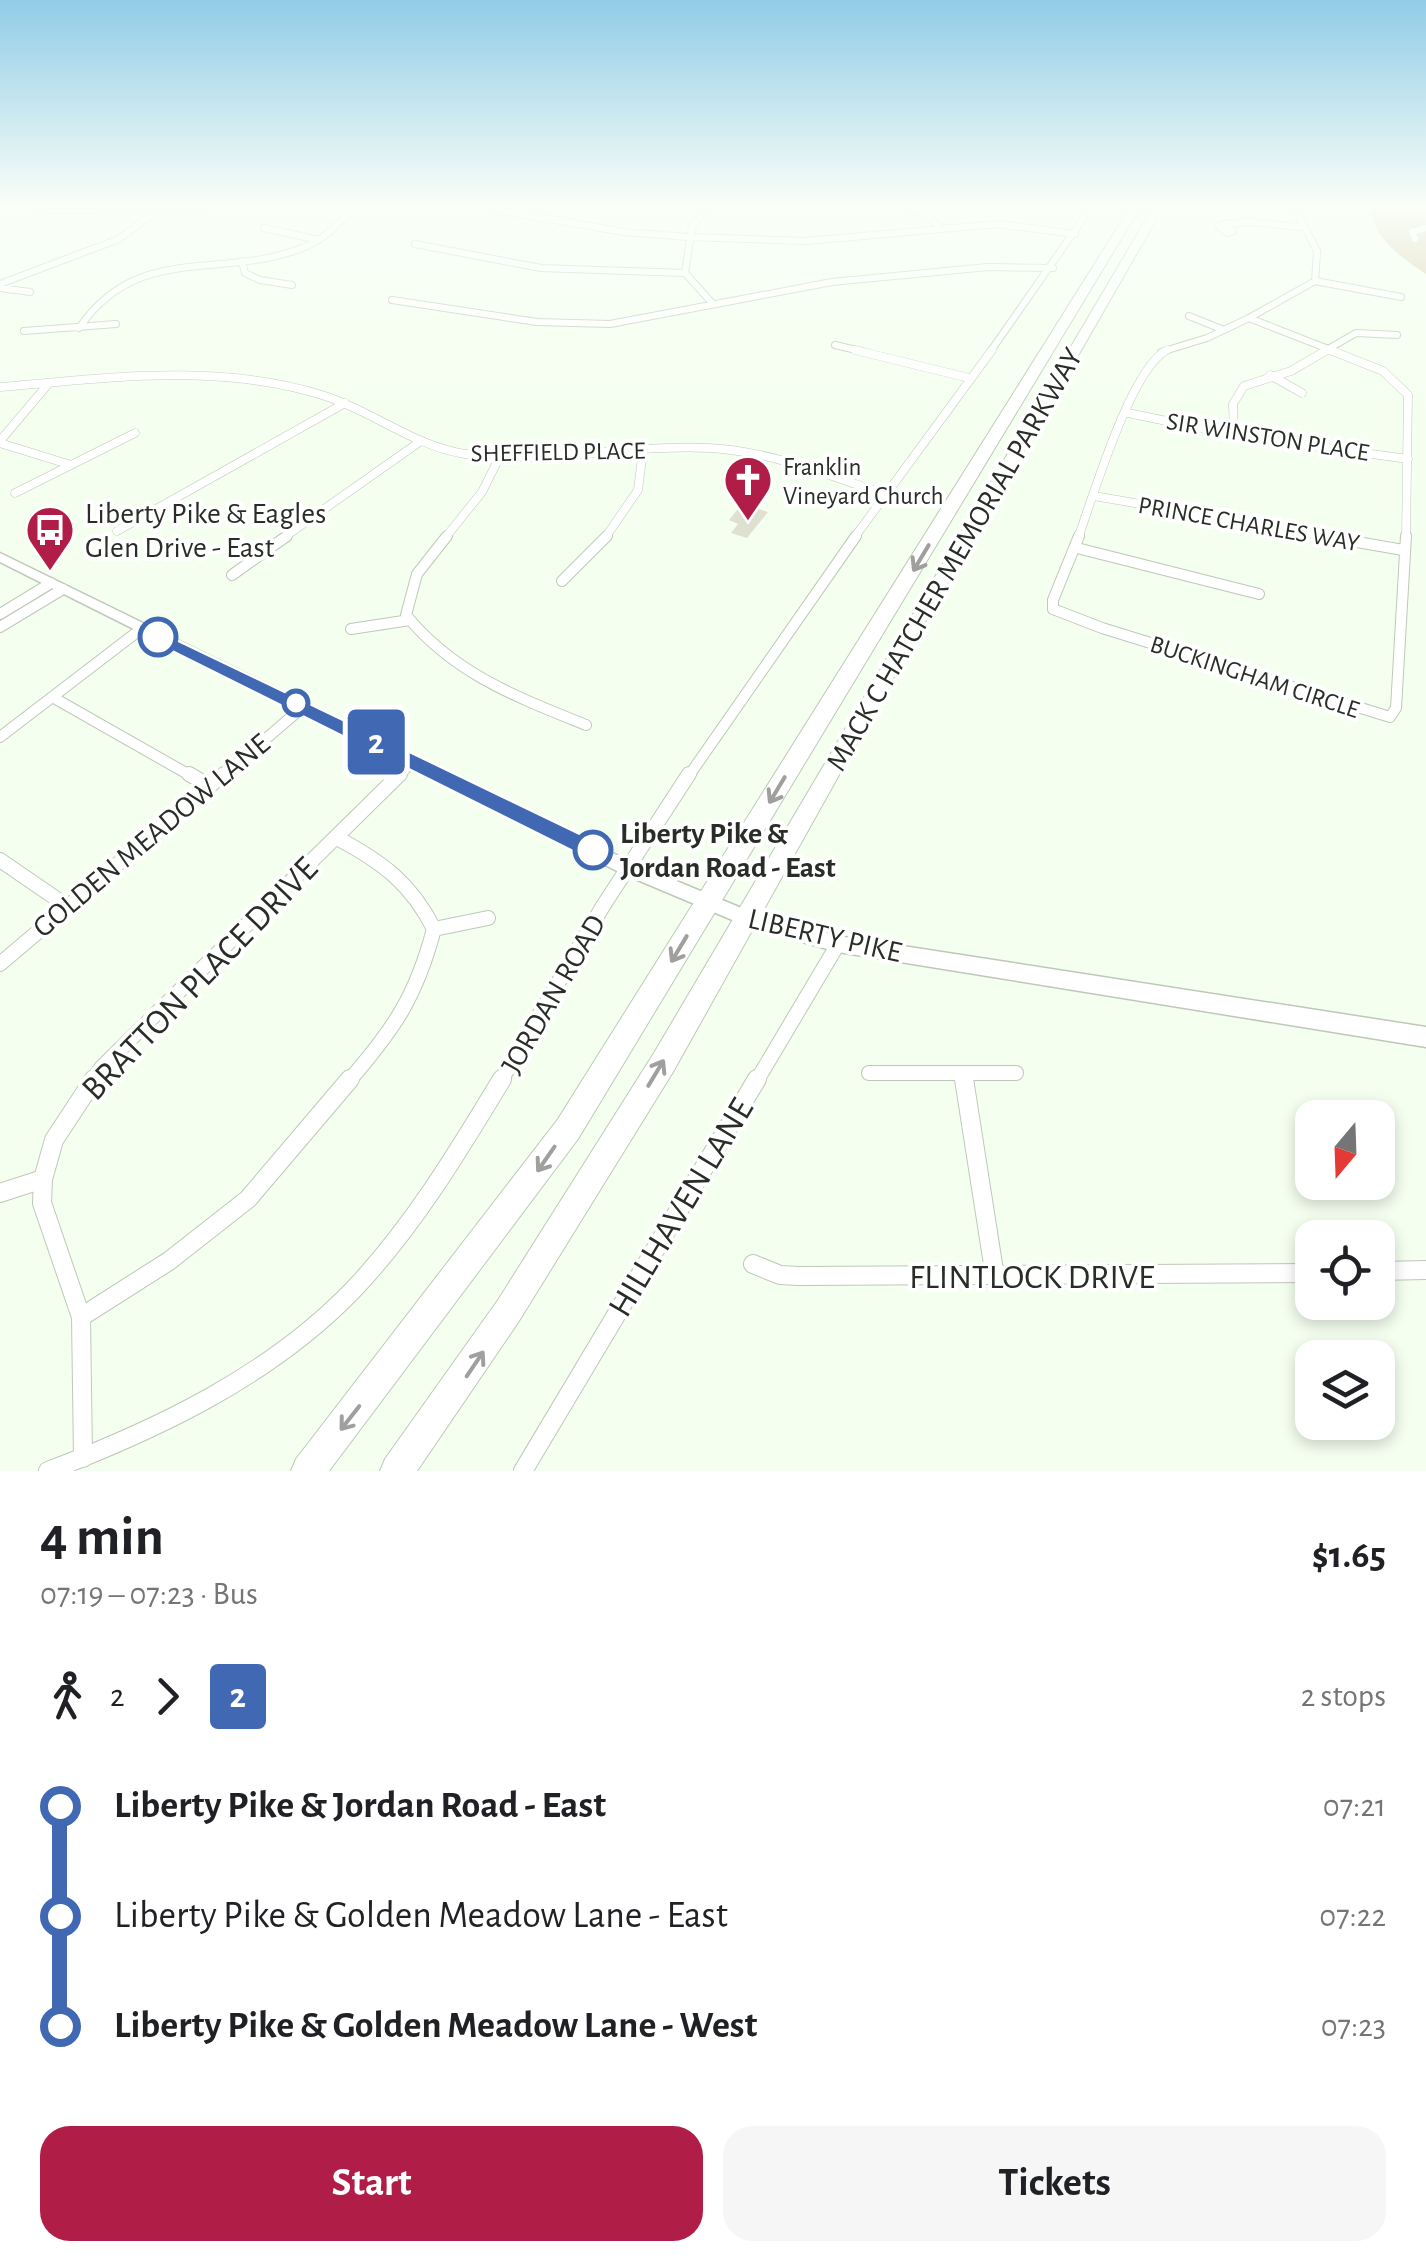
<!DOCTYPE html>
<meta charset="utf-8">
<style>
body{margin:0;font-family:"Alegreya Sans",sans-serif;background:#f6f6f6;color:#202124;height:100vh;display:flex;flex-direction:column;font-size:38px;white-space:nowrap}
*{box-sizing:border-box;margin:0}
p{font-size:32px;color:#757577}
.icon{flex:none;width:55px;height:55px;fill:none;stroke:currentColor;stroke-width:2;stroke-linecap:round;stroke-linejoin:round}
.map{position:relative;height:1471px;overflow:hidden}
.details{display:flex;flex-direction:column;background:#fff;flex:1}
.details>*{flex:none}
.badge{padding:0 20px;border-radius:8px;font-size:35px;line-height:65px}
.needle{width:65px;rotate:199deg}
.buttons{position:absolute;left:1295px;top:1100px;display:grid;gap:20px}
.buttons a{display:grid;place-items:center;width:100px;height:100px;border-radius:20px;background:#fff;box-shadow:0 5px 15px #0003;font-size:50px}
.map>.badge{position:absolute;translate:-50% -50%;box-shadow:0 0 0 5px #fff}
.legs{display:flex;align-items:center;gap:15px;height:110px;padding:0 40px;font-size:32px}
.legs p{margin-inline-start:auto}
.headline{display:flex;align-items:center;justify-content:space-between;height:170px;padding:0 40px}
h1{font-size:55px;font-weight:700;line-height:75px}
.action{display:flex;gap:20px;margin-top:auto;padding:20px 40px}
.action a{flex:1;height:115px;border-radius:30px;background:#b01e48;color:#fff;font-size:40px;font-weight:700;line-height:115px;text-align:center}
.action a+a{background:#f6f6f6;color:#202124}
ul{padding:0 40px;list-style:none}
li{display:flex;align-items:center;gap:35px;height:110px;font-size:38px}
li i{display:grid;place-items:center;width:15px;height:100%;margin:0 12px;background:currentColor}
li i::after{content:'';width:25px;height:25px;margin:-12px;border:8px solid;border-radius:50%;background:#fff}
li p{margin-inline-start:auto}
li:first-child i{background:linear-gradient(#0000 50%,currentColor 0)}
li:last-child i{background:linear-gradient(currentColor 50%,#0000 0)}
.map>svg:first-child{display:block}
.green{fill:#d7c7a6}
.building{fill:#dfe0d0}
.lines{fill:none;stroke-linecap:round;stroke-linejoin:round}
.minor-far4-casing{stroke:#bec8b9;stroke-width:8}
.minor-far3-casing{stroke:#bec8b9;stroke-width:9}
.minor-far2-casing{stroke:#bec8b9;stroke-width:12}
.minor-far1-casing{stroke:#bec8b9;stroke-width:16}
.minor-casing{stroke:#bec8b9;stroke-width:20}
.tertiary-casing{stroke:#bec8b9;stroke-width:3}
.trunk-casing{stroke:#bec8b9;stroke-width:2}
.minor-far4{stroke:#fff;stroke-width:6}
.minor-far3{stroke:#fff;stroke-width:8}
.minor-far2{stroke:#fff;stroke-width:10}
.minor-far1{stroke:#fff;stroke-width:14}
.minor{stroke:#fff;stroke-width:18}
.tertiary{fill:#fff;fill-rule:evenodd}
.trunk{fill:#fff;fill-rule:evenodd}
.oneway{stroke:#9fa09e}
.line-1{fill:#4168b2;stroke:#fff;stroke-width:2.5}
.stop-1-dot{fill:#fff;stroke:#4168b2;stroke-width:5}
.labels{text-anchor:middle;stroke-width:8;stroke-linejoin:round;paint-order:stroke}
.far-street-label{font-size:25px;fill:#292d27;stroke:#fff}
.far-poi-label{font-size:25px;fill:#292d27;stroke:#fff;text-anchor:start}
.poi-label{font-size:30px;fill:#292d27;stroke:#fff;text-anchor:start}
.street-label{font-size:30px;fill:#292d27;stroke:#fff}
.stop-label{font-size:30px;font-weight:bold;fill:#292d27;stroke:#fff;text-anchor:start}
.near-street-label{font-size:35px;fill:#292d27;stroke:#fff}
</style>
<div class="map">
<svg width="1426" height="1471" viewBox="0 0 1426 1471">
<rect width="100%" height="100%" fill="#f5fff0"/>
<!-- green -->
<path class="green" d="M1370,206H1426V274C1400,257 1373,238 1370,206Z"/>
<!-- building -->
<path class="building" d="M752,507L768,512L747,538L731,533L738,524L729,520L738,509L749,511Z"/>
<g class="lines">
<!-- minor-far4 casing -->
<g class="minor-far4-casing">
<path id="minor-far4" d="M474,206L624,232L688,237L806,241L998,224L1075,234
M709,206L692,227L685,273L713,304
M901,206L923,213L941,228
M1301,206H1332
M40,210L204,209
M1224,224L1233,231L1228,233L1218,226Z
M1224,224L1249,222L1304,227
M264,228L319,240
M1415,239L1412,232L1426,228
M415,244L541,268L685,273
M242,261L245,273L260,280L292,285
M1315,281L1401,297
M0,284L119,239L163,206
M0,288L30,292
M392,300L537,322L610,324L832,282L988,267L1053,268
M1189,316L1224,330
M1249,318L1336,352
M1249,318L1315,281L1317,251L1294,206
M79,328C140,240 223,282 307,246C326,238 341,221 355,206
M24,331L116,324
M835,345L865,352
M990,352L1092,206
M1161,352L1207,338L1249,318
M1323,352L1356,333L1397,335"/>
</g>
<!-- minor-far3 casing -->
<g class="minor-far3-casing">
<path id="minor-far3" d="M855,350L969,378
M1330,350L1383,371L1408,395L1406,538
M1270,375L1302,393
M0,387C107,378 220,362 325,396C374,412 414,446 465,454C546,465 628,444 709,448C770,451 827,475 885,494
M1128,413L1234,435L1408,459
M1234,435L1233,404L1244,386L1291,371L1327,350
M0,441L49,383
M0,443L71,465
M15,493L135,433
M1094,496L1337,538
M117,531L345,403
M283,538L418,443
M445,538L482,492L500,456
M605,538L638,490L643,450
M854,538L992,350
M1078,538C1093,497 1131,368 1167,350"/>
</g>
<!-- minor-far2 casing -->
<g class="minor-far2-casing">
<path id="minor-far2" d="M447,536L417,574L406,615C454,674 517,697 586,725
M1079,536L1053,600V609L1102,628L1390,717L1396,708L1406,536
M1323,536L1403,550
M1077,548L1259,594
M232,575L287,536
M562,581L607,536
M0,614L51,583
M0,627L63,589
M351,629L410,620
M54,698L193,777
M0,737L141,629
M221,777L303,707
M397,777L414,760
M688,777L856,536"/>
</g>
<!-- minor-far1 casing -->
<g class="minor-far1-casing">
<path id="minor-far1" d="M189,774L208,785
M337,838C382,862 411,883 434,929C416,997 394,1029 348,1082
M0,860L67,906
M434,929L488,918
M0,964L224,774
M869,1073H1016
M963,1073L964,1082
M92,1082L101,1068L400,774
M500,1082L603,906L689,774
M756,1082L838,944"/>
</g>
<!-- minor casing -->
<g class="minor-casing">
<path id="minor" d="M964,1079L995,1277
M0,1193L43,1179
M753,1264L780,1275L799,1276L1312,1273
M1378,1271L1426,1270
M81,1317L169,1261L248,1199L350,1079
M83,1458L81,1317L42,1203L43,1179L54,1140L94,1079
M48,1471C158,1429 270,1376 353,1290C412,1228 458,1152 502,1079
M523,1471L757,1079"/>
</g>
<!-- tertiary casing -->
<g class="tertiary-casing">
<path id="tertiary" d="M0,553L633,863L751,912L838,936L1426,1027V1047L838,952L749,927L621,873L0,562Z"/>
</g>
<!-- trunk casing -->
<g class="trunk-casing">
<path id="trunk" d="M1131,206H1141L578,1139L329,1471H291L296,1459L558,1119Z
M1154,206H1164L905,657L673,1072L519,1321L417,1471H380L385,1459L498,1300L654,1053Z"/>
</g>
<!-- minor-far4 -->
<use href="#minor-far4" class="minor-far4"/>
<!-- minor-far3 -->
<use href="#minor-far3" class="minor-far3"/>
<!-- minor-far2 -->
<use href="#minor-far2" class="minor-far2"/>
<!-- minor-far1 -->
<use href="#minor-far1" class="minor-far1"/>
<!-- minor -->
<use href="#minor" class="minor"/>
<!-- tertiary -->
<use href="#tertiary" class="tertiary"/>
<!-- trunk -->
<use href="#trunk" class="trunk"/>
</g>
<!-- one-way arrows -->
<defs><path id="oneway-shaft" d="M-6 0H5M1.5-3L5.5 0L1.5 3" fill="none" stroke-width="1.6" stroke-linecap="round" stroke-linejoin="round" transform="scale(2.5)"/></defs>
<g class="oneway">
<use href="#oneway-shaft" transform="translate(921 558) rotate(121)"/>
<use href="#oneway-shaft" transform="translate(777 790) rotate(121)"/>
<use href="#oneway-shaft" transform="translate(679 949) rotate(121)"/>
<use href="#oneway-shaft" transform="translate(656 1073) rotate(-59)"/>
<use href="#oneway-shaft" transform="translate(546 1159) rotate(125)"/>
<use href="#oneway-shaft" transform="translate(475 1364) rotate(-56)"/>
<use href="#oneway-shaft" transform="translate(350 1418) rotate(128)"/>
</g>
<!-- sky -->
<linearGradient id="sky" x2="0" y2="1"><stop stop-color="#91cce7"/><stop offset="0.5" stop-color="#fafff8"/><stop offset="1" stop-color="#fafff8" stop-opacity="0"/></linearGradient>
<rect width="1426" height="412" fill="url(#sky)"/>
<!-- line-1 -->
<path class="line-1" d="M158,631L601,844L604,850L601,857H585L152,641V633Z"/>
<!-- icons -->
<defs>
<g id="church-pin" transform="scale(2.5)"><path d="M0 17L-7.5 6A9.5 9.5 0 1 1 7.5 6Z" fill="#b01e48" stroke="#fff"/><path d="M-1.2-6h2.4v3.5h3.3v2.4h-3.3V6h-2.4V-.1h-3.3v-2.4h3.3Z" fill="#fff"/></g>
<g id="bus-pin" transform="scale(2.5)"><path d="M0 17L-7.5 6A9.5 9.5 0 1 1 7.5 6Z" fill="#b01e48" stroke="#fff"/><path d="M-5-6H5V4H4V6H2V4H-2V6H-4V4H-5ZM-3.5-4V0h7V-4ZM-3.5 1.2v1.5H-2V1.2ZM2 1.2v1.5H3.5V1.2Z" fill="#fff"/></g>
</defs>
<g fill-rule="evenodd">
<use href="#church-pin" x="748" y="480"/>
<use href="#bus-pin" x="50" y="530"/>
</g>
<!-- markers -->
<g class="stop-1-dot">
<circle cx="158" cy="637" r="18"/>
<circle cx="296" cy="703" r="12"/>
<circle cx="593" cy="850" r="18"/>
</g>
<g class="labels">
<!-- far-street labels -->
<g class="far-street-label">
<text transform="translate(1268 436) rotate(9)" y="9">SIR WINSTON PLACE</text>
<text transform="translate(558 451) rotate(-1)" y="9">SHEFFIELD PLACE</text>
<text transform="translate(1249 523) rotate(10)" y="9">PRINCE CHARLES WAY</text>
<text transform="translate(1255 676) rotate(18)" y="9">BUCKINGHAM CIRCLE</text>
</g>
<!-- far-poi labels -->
<g class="far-poi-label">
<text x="783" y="475">Franklin<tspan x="783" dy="29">Vineyard Church</tspan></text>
</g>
<!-- poi labels -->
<g class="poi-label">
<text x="85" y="523">Liberty Pike &amp; Eagles<tspan x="85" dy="34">Glen Drive - East</tspan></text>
</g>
<!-- street labels -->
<g class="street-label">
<text transform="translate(954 559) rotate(-60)" y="10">MACK C HATCHER MEMORIAL PARKWAY</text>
<text transform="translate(151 835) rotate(-40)" y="10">GOLDEN MEADOW LANE</text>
<text transform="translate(825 935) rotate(13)" y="10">LIBERTY PIKE</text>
<text transform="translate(553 994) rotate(-60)" y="10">JORDAN ROAD</text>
</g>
<!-- stop labels -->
<g class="stop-label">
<text x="620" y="843">Liberty Pike &amp;<tspan x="620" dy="34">Jordan Road - East</tspan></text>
</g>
<!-- near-street labels -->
<g class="near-street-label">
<text transform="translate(199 978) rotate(-46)" y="12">BRATTON PLACE DRIVE</text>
<text transform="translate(680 1207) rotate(-59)" y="12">HILLHAVEN LANE</text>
<text x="1032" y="1288">FLINTLOCK DRIVE</text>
</g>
</g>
</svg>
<div class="buttons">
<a><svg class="needle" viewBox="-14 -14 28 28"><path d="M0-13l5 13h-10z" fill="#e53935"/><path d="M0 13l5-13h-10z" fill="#757577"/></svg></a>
<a><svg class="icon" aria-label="locate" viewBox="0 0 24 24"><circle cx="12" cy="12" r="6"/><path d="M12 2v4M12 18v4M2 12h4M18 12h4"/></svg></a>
<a><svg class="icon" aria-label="layers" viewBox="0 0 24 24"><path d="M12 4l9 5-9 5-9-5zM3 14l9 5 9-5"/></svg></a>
</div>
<b class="badge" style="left:376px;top:742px;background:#4168b2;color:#fff">2</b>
</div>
<section class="details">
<div class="headline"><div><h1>4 min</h1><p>07:19 – 07:23 · Bus</p></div><b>$1.65</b></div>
<div class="legs"><svg class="icon" aria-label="walk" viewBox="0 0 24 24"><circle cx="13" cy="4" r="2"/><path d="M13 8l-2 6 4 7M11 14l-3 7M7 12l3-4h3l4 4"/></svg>2<svg class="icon" aria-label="forward" viewBox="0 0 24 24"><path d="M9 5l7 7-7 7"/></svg><b class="badge" style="background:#4168b2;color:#fff">2</b><p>2 stops</p></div>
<ul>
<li><i style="color:#4168b2"></i><b>Liberty Pike &amp; Jordan Road - East</b><p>07:21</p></li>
<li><i style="color:#4168b2"></i><span>Liberty Pike &amp; Golden Meadow Lane - East</span><p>07:22</p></li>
<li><i style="color:#4168b2"></i><b>Liberty Pike &amp; Golden Meadow Lane - West</b><p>07:23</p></li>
</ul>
<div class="action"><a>Start</a><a>Tickets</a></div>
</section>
